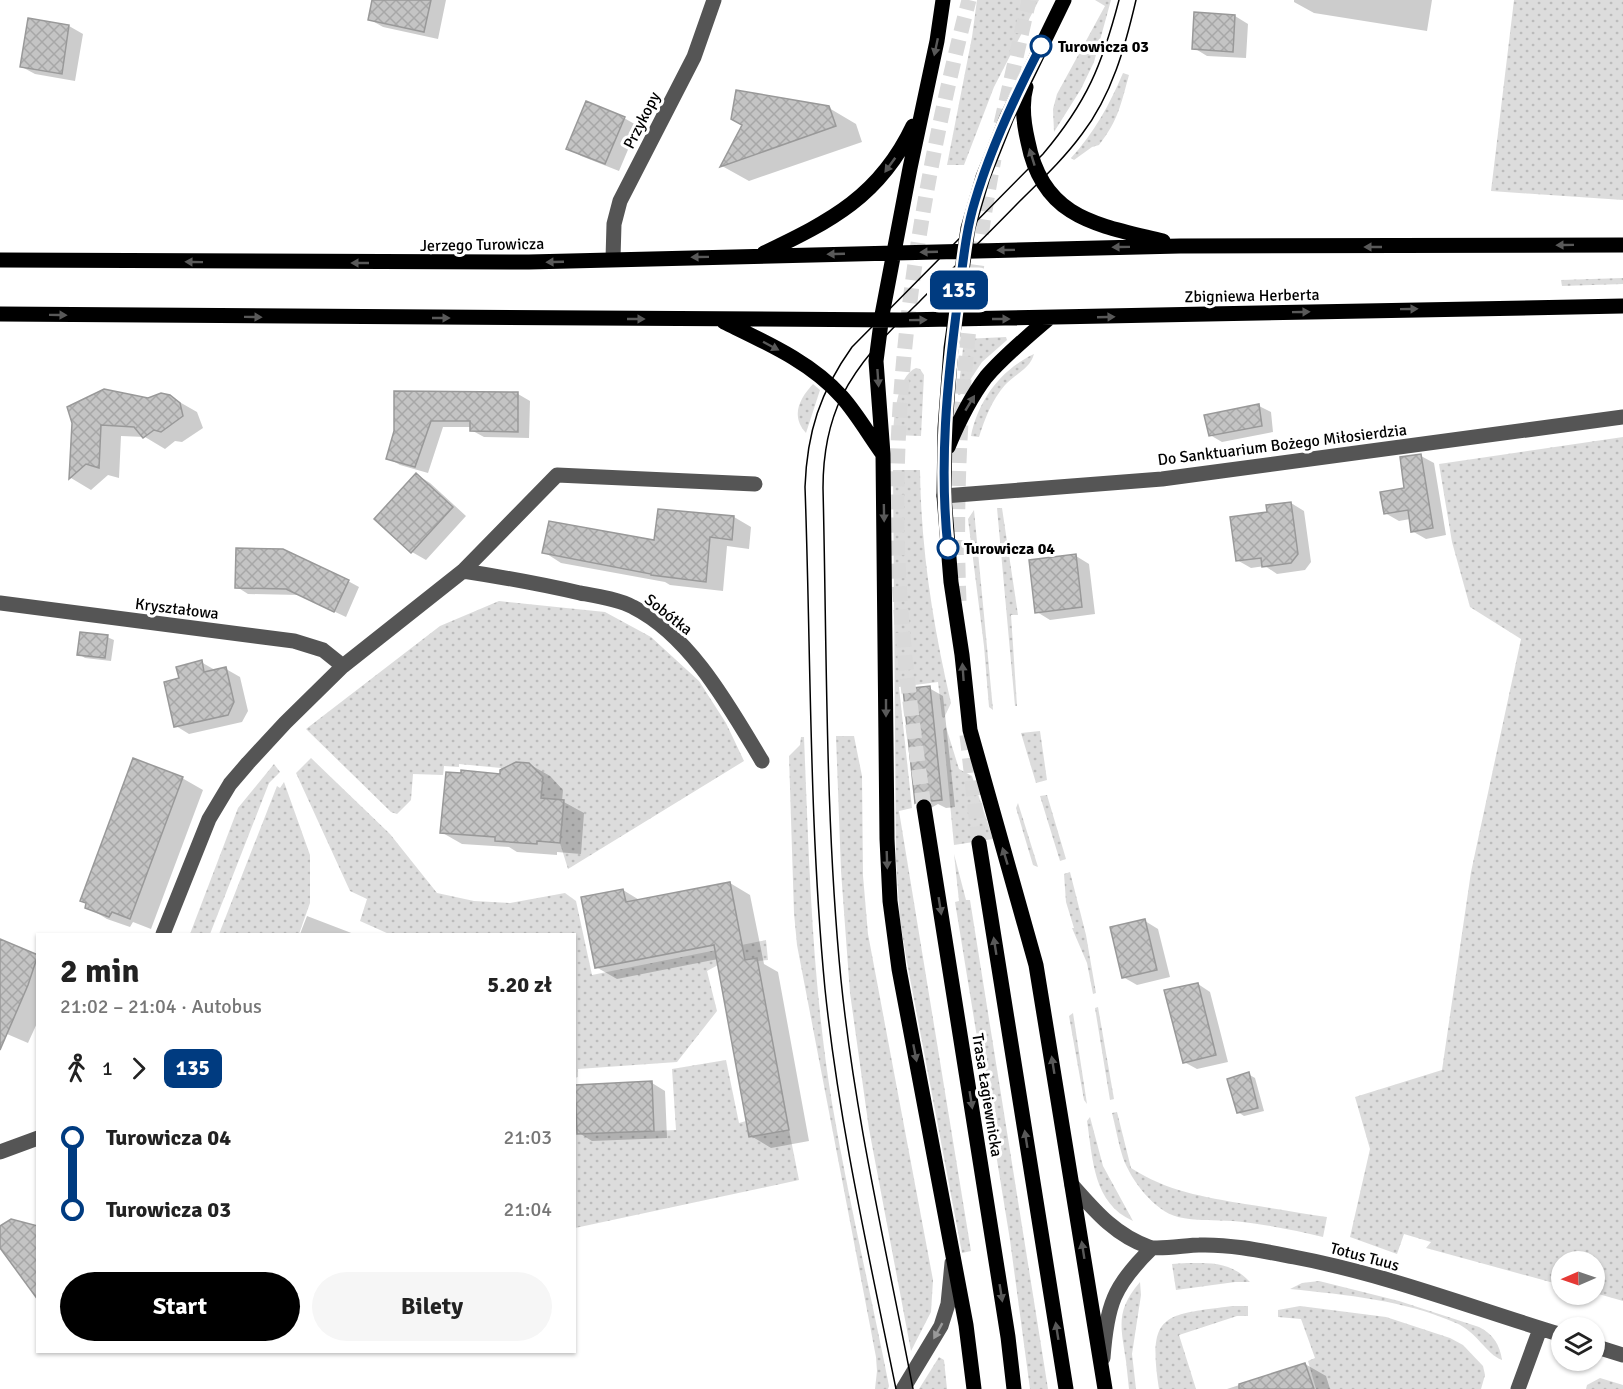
<!DOCTYPE html>
<html lang="pl">
<meta charset="utf-8">
<style>
body{margin:0;font-family:Signika,sans-serif;background:#f6f6f6;color:#222;height:100vh;display:flex;flex-direction:column;font-size:22px;white-space:nowrap}
*{box-sizing:border-box;margin:0}
p{font-size:20px;color:#767676}
.icon{flex:none;width:33px;height:33px;fill:none;stroke:currentColor;stroke-width:2;stroke-linecap:round;stroke-linejoin:round}
.map{position:relative;flex:1;overflow:hidden}
.details{position:absolute;left:36px;top:933px;width:540px;height:420px;display:flex;flex-direction:column;background:#fff;border-radius:0px;box-shadow:0 2px 4px #0004}
.details>*{flex:none}
.badge{padding:0 12px;border-radius:9px;font-size:21px;line-height:39px}
.needle{width:39px;rotate:268deg}
.fabs{position:absolute;left:1551px;top:1251px;display:grid;gap:12px}
.fabs a{display:grid;place-items:center;width:54px;height:54px;border-radius:50%;background:#fff;box-shadow:0 2px 4px #0004;font-size:30px}
.map>.badge{position:absolute;translate:-50% -50%;box-shadow:0 0 0 3px #fff}
.legs{display:flex;align-items:center;gap:9px;height:66px;padding:0 24px;font-size:20px}
.legs p{margin-inline-start:auto}
.summary{display:flex;align-items:center;justify-content:space-between;height:102px;padding:0 24px}
h1{font-size:33px;font-weight:700;line-height:45px}
.primary-button{display:flex;gap:12px;margin-top:auto;padding:12px 24px}
.primary-button a{flex:1;height:69px;border-radius:36px;background:#000;color:#fff;font-size:24px;font-weight:700;line-height:69px;text-align:center}
.primary-button a+a{background:#f6f6f6;color:#222}
ul{padding:0 24px;list-style:none}
li{display:flex;align-items:center;gap:21px;height:72px;font-size:22px}
li i{display:grid;place-items:center;width:9px;height:100%;margin:0 8px;background:currentColor}
li i::after{content:'';width:15px;height:15px;margin:-8px;border:4px solid;border-radius:50%;background:#fff}
li p{margin-inline-start:auto}
li:first-child i{background:linear-gradient(#0000 50%,currentColor 0)}
li:last-child i{background:linear-gradient(currentColor 50%,#0000 0)}
.map>svg:first-child{display:block}
.grass{fill:url(#grass-dots)}
.shadow{fill:#0003}
.building{fill:url(#building-cross-hatch);stroke:#999;stroke-width:1.5}
.lines{fill:none;stroke-linecap:round;stroke-linejoin:round}
.major-tunnel{stroke:#d9d9d9;stroke-width:15;stroke-dasharray:15 8;stroke-linecap:butt}
.minor{stroke:#555;stroke-width:15}
.major{stroke:#000;stroke-width:15}
.tram{stroke:#000;stroke-width:1.5}
.oneway{fill:#595959}
.oneway2{fill:#999}
.line-1-casing{stroke:#fff;stroke-width:14}
.line-1{stroke:#003b80;stroke-width:9}
.stop-1-dot{fill:#fff;stroke:#003b80;stroke-width:3}
.labels{text-anchor:middle;stroke-width:6;stroke-linejoin:round;paint-order:stroke}
.stop-label{font-size:16px;font-weight:bold;fill:#000;stroke:#fff;text-anchor:start}
.street-label{font-size:16px;fill:#000;stroke:#fff}
</style>
<div class="map">
<svg width="1623" height="1389" viewBox="0 0 1623 1389">
<defs>
<pattern id="grass-dots" width="8" height="8" patternUnits="userSpaceOnUse" patternTransform="scale(1.5)"><rect width="8" height="8" fill="#dcdcdc"/><path d="M2 2h.1M6 6h.1" fill="none" stroke="#bbb" stroke-width="1.8" stroke-linecap="round"/></pattern>
<pattern id="building-cross-hatch" width="8" height="8" patternUnits="userSpaceOnUse" patternTransform="scale(1.5)"><rect width="8" height="8" fill="#c4c4c4"/><path d="M0 0l8 8M0 8l8-8" fill="none" stroke="#a7a7a7"/></pattern>
</defs>
<rect width="100%" height="100%" fill="#fff"/>
<!-- grass -->
<path class="grass" d="M977,0H1039L994,87L964,165H947L972,37Z
M1095,0H1111L1094,62L1081,89L1054,132L1053,109L1057,94L1105,6Z
M1514,0H1623V200L1491,191Z
M1123,73L1129,75C1121,104 1118,121 1099,145L1092,147L1074,160L1071,158C1094,133 1110,104 1123,73Z
M1623,278V284L1562,286L1561,280Z
M1006,337L1007,340L982,362L960,395H958L964,339Z
M1034,354C1030,369 1015,374 1005,385C992,400 985,418 979,437L971,436C978,401 1000,370 1034,354Z
M916,368L920,369L924,375L921,436L893,435C894,417 897,376 916,368Z
M813,384L820,390L806,433C790,416 800,398 813,384Z
M1623,437V1301L1595,1293L1594,1262H1562L1561,1285L1426,1248L1431,1242L1404,1234L1397,1254L1350,1237L1370,1149L1355,1097L1442,1070L1471,872L1521,639L1470,607L1452,542L1439,464Z
M893,470H920C921,551 933,625 951,703L944,718L942,717L938,682L899,687L912,808L899,811L971,1251L962,1253L906,957L900,920L896,860Z
M997,508H1002L1018,615H1011L1017,706H1015Z
M974,510L993,710L989,707L984,646L968,519Z
M499,601L605,612L651,637L699,681L726,723L744,761L568,869L560,843L564,800L541,798L543,777L532,776L533,767L529,763L516,762L512,764L510,774L501,773V768L459,764V767L444,766L443,775L413,774L411,800L397,814L391,812L306,729L440,626Z
M946,727L959,769L972,776L993,839L954,845L943,730Z
M1040,731L1047,780L1036,783L1021,733Z
M854,736L862,776L863,876L868,934L933,1280L931,1312L911,1351L869,1129L850,993L841,871L836,736Z
M801,737H804C809,860 812,982 832,1103C848,1198 871,1294 889,1386L888,1389H875L877,1371L876,1357L797,945L794,913L789,756L800,745Z
M311,758L390,834L437,893L474,901L510,903L565,893L576,901L592,975L766,940L768,960L758,961L757,958L718,965L707,971L717,1011L677,1062L578,1069V1077L575,1078L574,934H389L360,921L367,899L350,891L296,773Z
M274,764L280,772L269,783L210,934H190L238,808Z
M284,782L310,855V903L299,934H219L277,786L280,788Z
M1047,795L1066,859L1060,861L1040,796Z
M1018,803L1038,867L1033,865L1016,808Z
M954,854L966,900H970L1048,1389H1030L1010,1240L955,902L959,901Z
M1070,872L1086,935L1096,993L1093,994L1087,963L1072,928H1074L1066,902L1064,874Z
M1098,1007L1114,1099L1110,1100L1095,1008Z
M1073,1013L1087,1104L1084,1100L1069,1016Z
M726,1060L739,1123L746,1121L750,1137L789,1130L799,1180L575,1228L574,1089L578,1134L676,1130L672,1069Z
M1117,1112L1131,1168C1166,1191 1204,1197 1245,1204C1272,1208 1300,1213 1327,1217L1323,1237C1294,1230 1263,1224 1233,1221C1215,1220 1195,1221 1178,1217C1154,1211 1131,1180 1123,1158C1118,1143 1116,1128 1112,1113Z
M1090,1117L1103,1166L1133,1221C1093,1203 1093,1160 1087,1121Z
M1187,1263C1213,1263 1231,1262 1250,1282H1235L1176,1290L1172,1264Z
M1319,1281L1399,1301L1479,1327C1493,1334 1500,1345 1502,1360C1486,1354 1477,1332 1456,1323C1404,1300 1347,1295 1290,1289L1302,1283Z
M1140,1282L1141,1295L1132,1354L1136,1389H1129C1128,1380 1127,1370 1126,1361C1121,1327 1115,1311 1140,1282Z
M1232,1306H1248V1316H1237L1179,1335L1196,1389H1159C1147,1312 1165,1315 1232,1306Z
M1300,1306L1386,1317L1450,1338L1463,1345L1483,1366L1485,1375L1481,1389H1316L1308,1361L1315,1358L1301,1319L1278,1317V1310Z
M939,1357L944,1360L947,1389H919Z
M1600,1378L1623,1385V1389H1586L1587,1385Z"/>
<!-- shadow -->
<path class="shadow" d="M374,0H446L438,39L383,27L369,19Z
M1294,0H1432L1427,31L1314,13L1294,2Z
M1235,16L1248,24L1246,58L1207,56L1194,48Z
M29,20L69,26L83,34L75,81L35,74L22,67Z
M829,108L856,124L862,142L749,181L722,166L744,125Z
M624,118L638,126L619,171L581,156L568,148Z
M518,394L530,401L529,438L484,437L471,430V427H443L428,473L400,465L388,458L396,431Z
M149,400H176L197,412L203,428L182,442L175,441L165,449L145,437L121,436L119,478L108,475L91,490L71,478L73,423Z
M1259,406L1271,412L1273,432L1222,442L1210,435Z
M1421,456L1434,463L1446,535L1426,539L1412,531L1410,519L1399,521L1385,513L1406,489Z
M417,475L430,483L466,516L426,560L412,552L376,519Z
M1291,503L1304,511L1311,562L1305,570L1277,574L1265,566L1251,568L1237,560L1269,513Z
M659,511L734,517L751,527L749,549L727,546L723,591L670,585L665,582L561,563L544,552L656,541Z
M1076,556L1089,564L1095,614L1050,620L1037,612Z
M348,581L359,587L346,617L299,595L248,594L237,587Z
M107,637L114,640L111,661L85,658L79,654Z
M201,662L215,670L226,669L240,677L248,711L242,722L189,734L176,726Z
M929,688L943,696L955,807L946,808L938,804L929,809L916,802Z
M529,764L550,776L563,790L562,801L584,813L581,854L557,852V855L517,852L509,847L462,844L441,832L502,776Z
M182,778L203,790L151,929L133,922L130,927L107,919L87,907Z
M730,883L750,895L764,964L778,972L809,1141L771,1148L751,1136L718,959L617,979L596,967L623,890L641,901Z
M307,916L354,934H300Z
M1145,921L1158,929L1170,977L1137,985L1123,977Z
M0,941L38,957V1021L28,1043L0,1031Z
M1198,984L1210,992L1228,1062L1197,1069L1184,1062Z
M1248,1074L1255,1078L1264,1111L1244,1116L1238,1112Z
M652,1083L665,1091L667,1138L592,1141L579,1133Z
M1305,1364L1326,1376L1330,1389H1227Z"/>
<!-- building -->
<path class="building" d="M372,0H431L424,32L368,20Z
M1194,12L1235,15L1233,52L1192,49Z
M28,18L69,25L62,74L20,67Z
M736,90L829,106L836,126L720,167L742,125L731,119Z
M586,101L625,117L605,164L566,149Z
M104,389L148,398L161,393L170,395L180,403L183,416L161,432L154,430L143,438L134,427L101,425L99,468L86,464L69,479L72,423L67,407Z
M394,391L518,392V432L470,431V421H431L415,467L386,459L394,431Z
M1259,404L1262,426L1209,436L1204,415Z
M1421,454L1433,528L1411,532L1408,510L1384,514L1380,492L1404,488L1400,457Z
M416,473L453,507L411,553L374,519Z
M1291,502L1298,554L1291,563L1262,567L1261,558L1236,561L1230,517L1267,512L1266,505Z
M658,509L734,516L732,540L710,537L706,582L651,575V574L542,553L549,521L654,540Z
M236,548L283,549L349,580L334,612L286,589L235,588Z
M1076,554L1082,607L1035,613L1029,560Z
M80,632L108,635L105,658L77,655Z
M202,660L204,672L226,667L234,702L228,715L174,727L164,682L179,678L176,667Z
M930,686L942,800L932,801L923,797L915,803L903,689Z
M133,758L183,777L130,919L112,912L109,917L85,908L86,903L80,901Z
M516,762L529,763L543,777L541,798L564,800L560,843L537,841V844L495,841V837L440,833L446,772L461,773V770L500,774V770Z
M730,882L745,960L757,958L789,1130L749,1137L714,945L595,968L581,897L623,889L626,902Z
M1145,919L1157,970L1122,978L1110,927Z
M0,939L38,955L28,985L0,1050Z
M1198,983L1216,1055L1183,1063L1164,990Z
M1249,1072L1258,1108L1237,1113L1227,1079Z
M652,1081L654,1131L577,1134L575,1085Z
M11,1219L38,1226V1300L0,1248V1226Z
M1305,1363L1314,1389H1239V1384Z"/>
<g class="lines">
<!-- major-tunnel -->
<path class="major-tunnel" d="M1001,124L1029,0
M959,601C953,453 967,304 994,159
M967,735L979,843
M924,807C911,716 899,624 897,532C894,352 924,174 969,0"/>
<!-- minor -->
<path class="minor" d="M613,259L614,224L620,201L694,57L714,0
M944,496L1162,479L1623,417
M463,571C502,577 541,584 580,593C597,596 618,599 633,607C691,636 730,708 762,761
M0,603L294,641L323,650L343,666
M163,934L209,819L230,784L248,763L285,723L343,666L463,571L557,475L755,484
M0,1152L38,1138
M1072,1185C1095,1211 1115,1235 1149,1247C1157,1250 1188,1245 1199,1245C1231,1244 1263,1251 1294,1257C1385,1274 1473,1308 1562,1335
M1594,1346L1623,1355
M1103,1358C1107,1305 1113,1286 1152,1248
M903,1389L941,1326L948,1304L952,1263
M1518,1389L1540,1329"/>
<!-- major -->
<path class="major" d="M943,0L937,41L910,168L882,315L876,361L883,454L887,839L890,901L899,969L966,1325L974,1389
M1064,0L1007,117L983,177L968,228L951,348L945,428L944,496L951,582L962,655L970,730L1036,965L1105,1389
M1026,87C1021,104 1024,125 1028,142C1043,219 1098,225 1163,241
M764,253C831,221 880,196 913,126
M0,260L529,262L1180,246L1623,245
M0,314L901,320L1623,306
M724,322C765,342 811,362 842,397C857,414 869,435 882,453
M948,447C958,423 970,398 986,377C1004,356 1027,337 1048,319
M924,807L1008,1337L1014,1389
M979,843L1066,1389"/>
<!-- tram -->
<path class="tram" d="M896,1389C869,1256 839,1124 825,989C809,822 811,654 805,487C807,432 820,392 852,347L1043,154C1087,102 1102,65 1119,0
M913,1389C887,1253 855,1118 841,980C825,817 827,652 823,488C823,456 828,425 842,396C861,358 891,330 920,301C952,269 985,237 1017,204C1039,182 1063,160 1082,134C1112,95 1125,47 1136,0"/>
</g>
<!-- one-way arrows -->
<defs><path id="oneway-solid" d="M-6-.8H1V-3.2L6.5 0L1 3.2V.8H-6Z" transform="scale(1.5)"/></defs>
<g class="oneway">
<use href="#oneway-solid" transform="translate(936 47) rotate(102)"/>
<use href="#oneway-solid" transform="translate(1032 157) rotate(-107)"/>
<use href="#oneway-solid" transform="translate(890 165) rotate(126)"/>
<use href="#oneway-solid" transform="translate(1565 245) rotate(179)"/>
<use href="#oneway-solid" transform="translate(1121 247) rotate(179)"/>
<use href="#oneway-solid" transform="translate(1373 247) rotate(-180)"/>
<use href="#oneway-solid" transform="translate(1006 250) rotate(179)"/>
<use href="#oneway-solid" transform="translate(929 252) rotate(178)"/>
<use href="#oneway-solid" transform="translate(836 254) rotate(178)"/>
<use href="#oneway-solid" transform="translate(700 257) rotate(179)"/>
<use href="#oneway-solid" transform="translate(194 262) rotate(-179)"/>
<use href="#oneway-solid" transform="translate(555 262) rotate(178)"/>
<use href="#oneway-solid" transform="translate(360 263) rotate(-180)"/>
<use href="#oneway-solid" transform="translate(1409 309) rotate(-1)"/>
<use href="#oneway-solid" transform="translate(1301 312) rotate(-1)"/>
<use href="#oneway-solid" transform="translate(58 315) rotate(1)"/>
<use href="#oneway-solid" transform="translate(253 317) rotate(1)"/>
<use href="#oneway-solid" transform="translate(1106 317) rotate(-2)"/>
<use href="#oneway-solid" transform="translate(441 318)"/>
<use href="#oneway-solid" transform="translate(636 319)"/>
<use href="#oneway-solid" transform="translate(1001 319)"/>
<use href="#oneway-solid" transform="translate(918 320) rotate(-1)"/>
<use href="#oneway-solid" transform="translate(771 346) rotate(28)"/>
<use href="#oneway-solid" transform="translate(878 378) rotate(86)"/>
<use href="#oneway-solid" transform="translate(970 403) rotate(-59)"/>
<use href="#oneway-solid" transform="translate(884 513) rotate(89)"/>
<use href="#oneway-solid" transform="translate(963 672) rotate(-94)"/>
<use href="#oneway-solid" transform="translate(886 708) rotate(90)"/>
<use href="#oneway-solid" transform="translate(1005 856) rotate(-107)"/>
<use href="#oneway-solid" transform="translate(887 860) rotate(88)"/>
<use href="#oneway-solid" transform="translate(940 906) rotate(81)"/>
<use href="#oneway-solid" transform="translate(995 946) rotate(-99)"/>
<use href="#oneway-solid" transform="translate(915 1053) rotate(79)"/>
<use href="#oneway-solid" transform="translate(1053 1065) rotate(-99)"/>
<use href="#oneway-solid" transform="translate(971 1100) rotate(81)"/>
<use href="#oneway-solid" transform="translate(1026 1139) rotate(-99)"/>
<use href="#oneway-solid" transform="translate(1083 1250) rotate(-99)"/>
<use href="#oneway-solid" transform="translate(1001 1293) rotate(81)"/>
<use href="#oneway-solid" transform="translate(1057 1331) rotate(-99)"/>
</g>
<use class="oneway2" href="#oneway-solid" transform="translate(938 1331) rotate(119)"/>
<g class="lines">
<!-- line-1 casing -->
<g class="line-1-casing">
<path id="line-1" d="M948,548C939,465 947,382 958,299C963,266 965,233 975,201C991,147 1015,96 1041,46"/>
</g>
<!-- line-1 -->
<use href="#line-1" class="line-1"/>
</g>
<!-- markers -->
<g class="stop-1-dot">
<circle cx="1041" cy="46" r="10"/>
<circle cx="948" cy="548" r="10"/>
</g>
<g class="labels">
<!-- stop labels -->
<g class="stop-label">
<text x="1058" y="52">Turowicza 03</text>
<text x="964" y="554">Turowicza 04</text>
</g>
<!-- street labels -->
<g class="street-label">
<text transform="translate(641 120) rotate(-63)" y="6">Przykopy</text>
<text transform="translate(482 244) rotate(-1)" y="6">Jerzego Turowicza</text>
<text transform="translate(1252 295) rotate(-1)" y="6">Zbigniewa Herberta</text>
<text transform="translate(1282 444) rotate(-7)" y="6">Do Sanktuarium Bożego Miłosierdzia</text>
<text transform="translate(177 608) rotate(7)" y="6">Kryształowa</text>
<text transform="translate(669 614) rotate(38)" y="6">Sobótka</text>
<text transform="translate(988 1095) rotate(81)" y="6">Trasa Łagiewnicka</text>
<text transform="translate(1365 1256) rotate(15)" y="6">Totus Tuus</text>
</g>
</g>
</svg>
<div class="fabs">
<a><svg class="needle" viewBox="-14 -14 28 28"><path d="M0-13l5 13h-10z" fill="#e53935"/><path d="M0 13l5-13h-10z" fill="#767676"/></svg></a>
<a><svg class="icon" aria-label="layers" viewBox="0 0 24 24"><path d="M12 4l9 5-9 5-9-5zM3 14l9 5 9-5"/></svg></a>
</div>
<b class="badge" style="left:959px;top:290px;background:#003b80;color:#fff">135</b>
<section class="details">
<div class="summary"><div><h1>2 min</h1><p>21:02 – 21:04 · Autobus</p></div><b>5.20 zł</b></div>
<div class="legs"><svg class="icon" aria-label="walk" viewBox="0 0 24 24"><circle cx="13" cy="4" r="2"/><path d="M13 8l-2 6 4 7M11 14l-3 7M7 12l3-4h3l4 4"/></svg>1<svg class="icon" aria-label="forward" viewBox="0 0 24 24"><path d="M9 5l7 7-7 7"/></svg><b class="badge" style="background:#003b80;color:#fff">135</b></div>
<ul>
<li><i style="color:#003b80"></i><b>Turowicza 04</b><p>21:03</p></li>
<li><i style="color:#003b80"></i><b>Turowicza 03</b><p>21:04</p></li>
</ul>
<div class="primary-button"><a>Start</a><a>Bilety</a></div>
</section>
</div>
